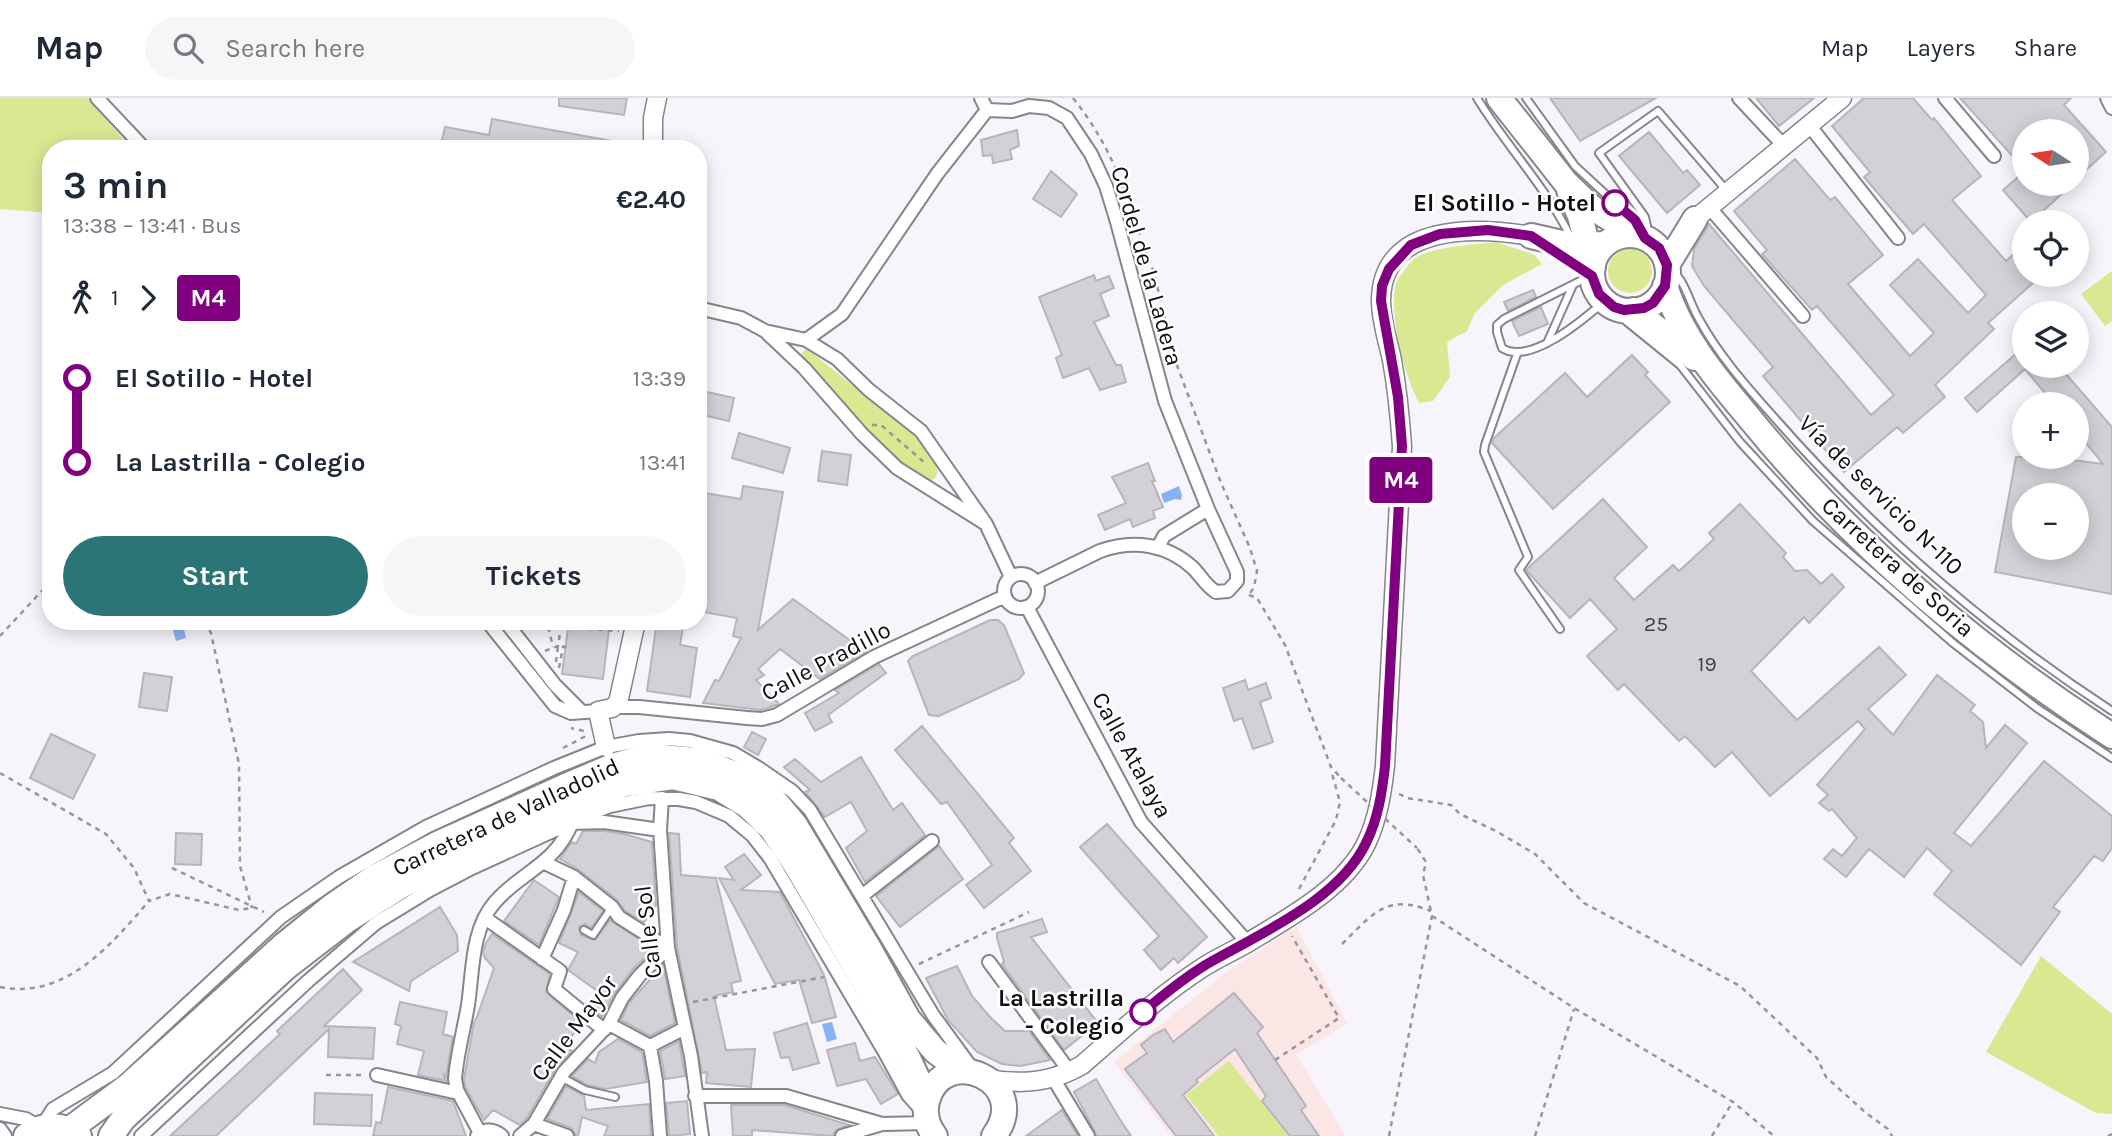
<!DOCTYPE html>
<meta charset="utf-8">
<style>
body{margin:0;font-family:Karla,sans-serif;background:#f6f6f7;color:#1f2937;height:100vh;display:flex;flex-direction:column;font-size:26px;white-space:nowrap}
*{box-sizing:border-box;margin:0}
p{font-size:23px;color:#747a83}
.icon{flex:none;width:38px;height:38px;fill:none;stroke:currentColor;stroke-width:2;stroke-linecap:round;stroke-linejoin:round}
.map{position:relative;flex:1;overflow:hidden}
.details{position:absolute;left:42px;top:42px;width:665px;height:490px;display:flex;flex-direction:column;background:#fff;border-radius:28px;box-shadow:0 4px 18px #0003}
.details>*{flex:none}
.badge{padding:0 14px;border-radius:5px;font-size:24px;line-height:46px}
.needle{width:46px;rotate:282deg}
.fabs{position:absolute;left:2012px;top:21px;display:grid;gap:14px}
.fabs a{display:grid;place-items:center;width:77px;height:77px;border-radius:50%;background:#fff;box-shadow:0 4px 18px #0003;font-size:35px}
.map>.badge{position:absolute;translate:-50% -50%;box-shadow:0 0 0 4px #fff}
.legs{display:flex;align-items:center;gap:10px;height:77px;padding:0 21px;font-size:23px}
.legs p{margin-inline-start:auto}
.headline{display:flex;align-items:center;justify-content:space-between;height:119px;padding:0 21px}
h1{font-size:38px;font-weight:700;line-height:52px}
.action{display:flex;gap:14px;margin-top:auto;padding:14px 21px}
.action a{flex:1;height:80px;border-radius:42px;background:#2b7577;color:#fff;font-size:28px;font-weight:700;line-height:80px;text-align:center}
.action a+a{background:#f6f6f7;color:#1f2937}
ul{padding:0 21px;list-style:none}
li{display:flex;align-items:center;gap:24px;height:84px;font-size:26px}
li i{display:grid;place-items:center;width:10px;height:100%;margin:0 9px;background:currentColor}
li i::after{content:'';width:18px;height:18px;margin:-9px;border:5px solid;border-radius:50%;background:#fff}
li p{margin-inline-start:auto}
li:first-child i{background:linear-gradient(#0000 50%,currentColor 0)}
li:last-child i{background:linear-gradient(currentColor 50%,#0000 0)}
header{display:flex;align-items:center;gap:42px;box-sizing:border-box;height:98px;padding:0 35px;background:#fff;border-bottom:2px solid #e0e1e3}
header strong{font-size:33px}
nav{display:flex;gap:38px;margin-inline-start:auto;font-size:24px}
.search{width:490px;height:63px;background:#f6f6f7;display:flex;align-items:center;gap:18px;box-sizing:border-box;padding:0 24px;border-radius:38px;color:#747a83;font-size:26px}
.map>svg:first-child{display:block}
.education{fill:#fbe5e5}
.green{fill:#d9e992}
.water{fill:#88b3f3}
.building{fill:#d3d0d7;stroke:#b7b4bb;stroke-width:2;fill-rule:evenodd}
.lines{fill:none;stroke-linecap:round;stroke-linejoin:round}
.lane-casing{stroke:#87848b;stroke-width:10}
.street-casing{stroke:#87848b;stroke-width:16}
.secondary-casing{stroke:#87848b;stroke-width:21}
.highway-casing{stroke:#87848b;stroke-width:28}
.path{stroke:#979599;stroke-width:2.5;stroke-dasharray:5 5;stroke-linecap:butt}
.lane{stroke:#fff;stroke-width:6}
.street{stroke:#fff;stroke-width:12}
.secondary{stroke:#fff;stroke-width:18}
.highway{stroke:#fff;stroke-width:24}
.path-bridge{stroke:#979599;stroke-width:2.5;stroke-dasharray:5 5;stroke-linecap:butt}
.line-1-casing{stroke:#fff;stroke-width:16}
.line-1{stroke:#800080;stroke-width:10}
.stop-1-dot{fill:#fff;stroke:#800080;stroke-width:3.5}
.labels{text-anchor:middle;stroke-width:5;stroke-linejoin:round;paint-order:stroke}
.number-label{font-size:21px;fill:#413f42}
.stop-label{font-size:24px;font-weight:bold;fill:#100f11;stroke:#fff;text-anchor:end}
.street-label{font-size:24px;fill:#100f11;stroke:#fff}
</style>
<header>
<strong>Map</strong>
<div class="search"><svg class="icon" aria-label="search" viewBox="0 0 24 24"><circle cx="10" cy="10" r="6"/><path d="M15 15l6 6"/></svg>Search here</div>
<nav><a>Map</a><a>Layers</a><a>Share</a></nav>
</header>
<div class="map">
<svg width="2112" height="1038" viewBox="0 0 2112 1038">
<rect width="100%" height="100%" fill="#f7f4fb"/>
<!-- education -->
<path class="education" d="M1296,828L1347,925L1296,957L1346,1038H1171L1114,964L1228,873Z"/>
<!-- green -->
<path class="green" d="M0,0H87L124,42L103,46L96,51H51V115L0,111Z
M1496,144L1535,157L1542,166L1503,187L1475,215L1467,233L1447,244L1450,279L1433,303L1419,305C1404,276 1390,222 1395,189C1396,182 1410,163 1417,159C1435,148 1475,147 1496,144Z
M1608 173a22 22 0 1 1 44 0a22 22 0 1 1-44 0Z
M2112,173V223L2105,228L2081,196Z
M807,251L916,338L936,368L938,374L935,380L930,383L898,366L800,262L803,253Z
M2041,858L2112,916V1016L2096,1015L1986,954Z
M1229,963L1289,1038H1219L1186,997Z"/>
<!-- water -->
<path class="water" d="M1179,388L1182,397L1181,402L1175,401L1164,405L1161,396Z
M182,523L186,540L176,543L171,525Z
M832,924L837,941L827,944L822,926Z"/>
<!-- building -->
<path class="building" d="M559,0H627L624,17L559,8Z
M1550,0H1656L1580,43Z
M1756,0H1814L1779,28Z
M1864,0H1913L1932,22L1934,20L1981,78L1952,102L2006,163L2018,152L2025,160V177H2042L1988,225L1994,231L1935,287L1945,299L1903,335L1897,329L1844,374L1763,278L1773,269L1704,188L1692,168L1694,151L1709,126L1871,317L1894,297L1817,208L1812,212L1762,156L1767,152L1734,113L1795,61L1830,102L1835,99L1883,157L1848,186L1910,258L1934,235L1890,187L1918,161L1968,215L1986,197L1924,126L1913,136L1864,79L1870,74L1832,28Z
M1960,0H2071L2064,7L2106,54L2077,80V33H2025V72Z
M492,21L618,44V51H440L445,29L489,37Z
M1017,32L1019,48L1010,52L1012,61L993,65L992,57L983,58L981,42Z
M1649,34L1683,75L1687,72L1700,87L1667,115L1619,58Z
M1051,73L1077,96L1061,119L1033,101Z
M2025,73V86H2058L2065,93L2031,124L2003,92Z
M1094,177L1096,183L1109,178L1114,190L1100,196L1109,218L1094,224L1116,267H1121L1126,284L1100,292L1089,270L1063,280L1056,260L1062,257L1039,199Z
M1533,192L1536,199L1508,213L1504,204Z
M1541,209L1548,226L1519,238L1512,223Z
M2025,248V268H2059L2112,329V496L1995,474L2016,359H2048L2103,366L2077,334V306H2054L2025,271L1977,314L1965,300ZM2025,397H2077V450H2025Z
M1632,257L1648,274L1645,277L1670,304L1553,411L1492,345L1494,340L1565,275L1587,299Z
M698,292L734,300L729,323L698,316Z
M739,335L790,350L783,375L732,360Z
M822,353L851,357L847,387L818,383Z
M1148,365L1155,383H1152L1163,409L1153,413L1155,420L1133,429L1130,421L1105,432L1098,417L1126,405L1112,379Z
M743,388L783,394L758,532L793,501L866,554L820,581L780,551L758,571L764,577L756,582L779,606L761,612L703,605L715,582L719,583L741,540L733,538L737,520L698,513V394L741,401Z
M1603,401L1647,449L1614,480L1634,502L1673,467L1679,473L1714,441L1709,435L1740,406L1786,455L1783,459L1795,473L1807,472L1821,486L1832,476L1844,489L1809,525L1804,519L1751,573L1797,622L1879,549L1906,577L1868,611L1893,637L1937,577L1975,607L1970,613L1983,624L1986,650L2005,627L2027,645L1954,735L1971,748L2044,663L2112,718V750L2103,763L2094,758L2053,809L2060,814L2021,867L1934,796L1952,773L1927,750L1904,779L1869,751L1846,779L1824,761L1833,751L1842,758L1857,740L1832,711L1829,713L1819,705L1828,697L1817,687L1865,631L1858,623L1770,698L1732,654L1715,669L1685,638L1679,643L1624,586L1618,592L1587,558L1617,531L1590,501L1570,520L1526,472Z
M990,522H998L1004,527L1024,575L1019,581L939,618L929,617L908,563L913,558Z
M569,523H610L603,581L562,576Z
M657,523H684L680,547L697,550L690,599L647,593Z
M879,566L886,575L828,617L832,624L815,633L805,615L839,595L835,592Z
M144,575L172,579L167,613L139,609Z
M1245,582L1248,592L1266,585L1271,600L1260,604L1273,644L1253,651L1242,620L1234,623L1223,590Z
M922,628L1014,740L1009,745L1031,773L984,810L966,787L992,767L947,704L941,706L895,652Z
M752,634L766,641L758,657L744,649Z
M51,636L95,657L73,701L30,680Z
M861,659L893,712L902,705L925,737L865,784L846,750L867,733L851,704L825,719L805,694L810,692L784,669L795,661L821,684Z
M1107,726L1207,839L1178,865L1174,860L1161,872L1144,852L1159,838L1080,749Z
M583,733H604L624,736L652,744L656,807L644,824L625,813L617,802L579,772L560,761L572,744L576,746Z
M176,735L202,736L201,767L175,766Z
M669,735L679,736L681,777L716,780L741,883L731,885L733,894L714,898L726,952L755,951L751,989L706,985L707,974L702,975L677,849Z
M939,748L963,781L900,829L876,798Z
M744,756L761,777L741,792L780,794L824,877L836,919L812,925L799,882L775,886L719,780L734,782L725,769Z
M534,782L559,799L539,847L504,823Z
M579,794L603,813L591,830L585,826L579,829L581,837L595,842L610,822L654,851L633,871L615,895L602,919L590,909L600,895L568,872L578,854L559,845Z
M440,809L457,837L458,853L411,883L409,893L353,864Z
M1042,821L1047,834L1031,839L1098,925L1064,952L1002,866L1004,864L997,840V835Z
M492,836L550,876L546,894L581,924L565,949L572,953L556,970L527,1020L520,1027L493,1012L484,1022L465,989L464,981L474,924L477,919L494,870L485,860L483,854L486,845Z
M663,867L675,925L650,938L621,922L629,905Z
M957,868L972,898L991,920L1005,933H1029L1050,962L1020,968L1002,966L977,954L948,922L926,880Z
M343,871L362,892L324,928L375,930L373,961L328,959L329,931L216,1038H170L280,936L277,933Z
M1234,895L1263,929L1257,935L1306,1008L1301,1012L1319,1038H1290L1262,1003L1266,998L1235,951L1196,982L1198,984L1183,997L1214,1038H1176L1125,971L1147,955L1141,947L1153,937L1165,931L1173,944Z
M400,904L447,914L443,936L453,939L446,979L443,975L446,983L418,977L424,953L397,946L401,928L395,926Z
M807,925L819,965L793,972L789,959L781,960L774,935Z
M618,941L642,954L647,984L605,991L587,987L572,978L588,961L595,965L599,954Z
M679,943L685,978L665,981L660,953Z
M855,945L860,963L875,959L898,996L881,1006L866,981L837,988L827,952Z
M1096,981L1119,1020L1131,1038H1097L1074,994Z
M566,988L584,998L586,1012L649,1006L651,1038H604L608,1028L582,1019L578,1038H576L571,1030L547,1021Z
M388,989L453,1003L466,1038H373L376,1024L381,1025Z
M315,995L372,997L371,1028L314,1026Z
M687,1003L690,1036L669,1038L666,1005Z
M731,1007H785L849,1027L836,1032L833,1038L752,1032V1038H733Z
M1062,1012L1078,1038H1026Z"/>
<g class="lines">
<!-- lane casing -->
<g class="lane-casing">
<path id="lane" d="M1477,0C1506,48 1547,90 1571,140
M1526,0L1575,68L1640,128
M1646,138L1647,128L1645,119L1599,55L1658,13L1727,93
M1671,171C1686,184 1689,204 1699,221C1718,256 1746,288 1773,318C1872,431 1986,531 2112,613
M1592,177L1504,221L1497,227V234L1502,250C1530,268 1584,221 1605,203
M1614,209L1627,224L1680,267L1740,344L1813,423L1953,545L2037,610L2112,660
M1548,243L1573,187
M1517,256L1485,347L1484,354L1528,459L1519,472L1560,531
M584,832L593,837L612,809
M561,979L585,992L615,999"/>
</g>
<!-- street casing -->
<g class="street-casing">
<path id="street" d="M97,0L145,51
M981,0L987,12L1012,13L1029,8L1049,10L1067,20L1091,56L1106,88L1117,124L1165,303L1208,411L1237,474V483L1228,493L1216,494C1206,488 1201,478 1193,470C1167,446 1133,441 1100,453L1035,485
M1739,0L1784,48
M1945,0L1994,58
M2107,0L2112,10
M1809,27L1898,140
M1709,109L1803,218
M698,210L741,220L765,233L804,270L862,336L897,370L986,426
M765,233L806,242L837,261L869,292L921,333L986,426L1011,479
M806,242L842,216L937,76L987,12
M1158,449L1164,438L1208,411
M1004 493a17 17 0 1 1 34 0a17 17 0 1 1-34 0Z
M1027,509L1141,724L1248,845
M487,523L555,608L571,615L598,613
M505,523L555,587L582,614
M616,609H639L747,620L762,621L777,617L874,559L1005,498
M662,700L660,732L668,850L691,958L702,1038
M863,797L932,743
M485,820L560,873L554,891L604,932
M542,861L564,812L574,779
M989,864L1070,974
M609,926L650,948L656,983L660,1038
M650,948L685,930
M377,977L458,995
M1053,980L1088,1038
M695,998H786L882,1026
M0,1016L26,1021L41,1030L53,1011L113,975L281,819L339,779L426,729L554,670L606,649L639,643L669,641L690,643L733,655L760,671L792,693L810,712L933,917L971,969
M534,1026L567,1038
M0,1031L5,1038
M480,1035L457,992L455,981C457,956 464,931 468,907C473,874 471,831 495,804C522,773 554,768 572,725L604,724L660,732
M141,1038L308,883L376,825L430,792L472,770L588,717L610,708L649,700L679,701L696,704L729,718L752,737L770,760L884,953L908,997L924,1015
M477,1038C485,1030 494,1031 502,1038
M520,1038L534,1026L564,974L609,926L622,900L640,877L668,850L619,819L612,809L574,779L545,765
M842,1038L882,1026L927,1025"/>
</g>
<!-- secondary casing -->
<g class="secondary-casing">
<path id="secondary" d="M653,51V20L657,0
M1695,121L1842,0
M606,649L598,613L612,610L618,605L636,523
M989,981C1021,987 1053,984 1082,967C1121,933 1159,898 1202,870C1217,860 1234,853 1249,844C1290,819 1344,790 1366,746C1378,721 1382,694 1385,668L1402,348C1400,319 1397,290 1392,262C1388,243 1381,223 1381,203C1381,124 1478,129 1531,138"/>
</g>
<!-- highway casing -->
<g class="highway-casing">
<path id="highway" d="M1499,0L1566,85L1591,109L1637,137
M1569,92L1580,118L1593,169
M1592 175a38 38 0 1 1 76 0a38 38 0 1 1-76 0Z
M1531,138L1575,148L1603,146
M1667,167L1695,121
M1665,188C1681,238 1714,278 1747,317C1849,443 1976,550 2112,638
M1634,212L1694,260
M70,1031L128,988L285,846L331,809L375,779L435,747L568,687L615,667L650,658L695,662L720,670L744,680L775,703L795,727L871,854L908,921L935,953L962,973
M26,1038C43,1025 62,1025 79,1038
M111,1038L123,1021L285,870L346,823L401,788L517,731L624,686L673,679L719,690L748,708L771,730L796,767L908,960L927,1001
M935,1038C927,1028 924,1016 927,1003C943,943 1034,984 994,1038"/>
</g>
<!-- path -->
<path class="path" d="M1073,0C1092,24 1106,48 1118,76
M1121,85L1154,175L1175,262L1221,385L1250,450L1257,473L1254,489L1249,497
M872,327H881L925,365
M1249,497L1257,500L1285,547L1331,669L1341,680
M205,523L211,535L239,666L240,768L252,810
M538,525L549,532L553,549
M0,538L51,483
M545,553L558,548L561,529L619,533
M556,564L558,548L566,549
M559,570L563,549
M563,650L584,639V633L571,630
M0,675L106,736L134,770L149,803L170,796L239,812L252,810
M1399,696L1407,700L1451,707L1460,716L1496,733L1535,756L1584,805L1740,888L1817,960L1826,979L1866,1015L1888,1031L1892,1038
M172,770L264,814
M1299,791L1336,722L1340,704L1331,672
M1432,818L1574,910L1733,1004L1774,1038
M1342,846C1373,816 1386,795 1431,813
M919,866L1029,814
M0,889C65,902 111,847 149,803
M693,904L824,879
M1275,962L1339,920L1292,838
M326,977H363
M1389,1038L1432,818L1423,777L1426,764L1417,750
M1535,1038L1574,911
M1712,1038L1732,1005
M2108,1038L2112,1036"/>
<!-- lane -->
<use href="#lane" class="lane"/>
<!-- street -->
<use href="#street" class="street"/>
<!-- secondary -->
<use href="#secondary" class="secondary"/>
<!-- highway -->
<use href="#highway" class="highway"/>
<!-- path-bridge -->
<path class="path-bridge" d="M1341,680L1417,750"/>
</g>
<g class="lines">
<!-- line-1 casing -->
<g class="line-1-casing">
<path id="line-1" d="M1143,914C1163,897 1184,880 1207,866C1259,836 1339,802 1366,745C1378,721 1382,695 1385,668L1402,348L1398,299L1381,203L1382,188L1389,171L1411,147L1440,136L1488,132L1531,138L1592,178L1599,196L1614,209L1624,212L1644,210L1653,205L1665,188L1667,167L1659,150L1645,140L1635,122L1615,105"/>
</g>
<!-- line-1 -->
<use href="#line-1" class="line-1"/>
</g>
<!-- markers -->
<g class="stop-1-dot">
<circle cx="1615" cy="105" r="12"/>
<circle cx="1143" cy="914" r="12"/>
</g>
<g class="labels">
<!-- number labels -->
<g class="number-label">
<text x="1656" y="533">25</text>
<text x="1707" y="573">19</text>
</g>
<!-- stop labels -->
<g class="stop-label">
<text x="1596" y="113">El Sotillo - Hotel</text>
<text x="1124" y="908">La Lastrilla<tspan x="1124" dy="28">- Colegio</tspan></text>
</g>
<!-- street labels -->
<g class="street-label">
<text transform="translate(1147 168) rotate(74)" y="8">Cordel de la Ladera</text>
<text transform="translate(1881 397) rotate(44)" y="8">Vía de servicio N-110</text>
<text transform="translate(1898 469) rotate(42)" y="8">Carretera de Soria</text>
<text transform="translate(826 563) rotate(-28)" y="8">Calle Pradillo</text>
<text transform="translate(1132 657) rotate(61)" y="8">Calle Atalaya</text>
<text transform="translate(506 719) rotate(-25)" y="8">Carretera de Valladolid</text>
<text transform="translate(648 834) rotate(-97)" y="8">Calle Sol</text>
<text transform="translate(574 930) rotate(-53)" y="8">Calle Mayor</text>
</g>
</g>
</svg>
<div class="fabs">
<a><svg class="needle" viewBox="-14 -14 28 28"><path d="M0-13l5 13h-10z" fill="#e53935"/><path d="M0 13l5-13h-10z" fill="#747a83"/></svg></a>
<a><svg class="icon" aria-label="locate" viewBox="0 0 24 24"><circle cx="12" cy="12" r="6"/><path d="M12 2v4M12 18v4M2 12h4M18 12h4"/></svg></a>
<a><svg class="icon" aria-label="layers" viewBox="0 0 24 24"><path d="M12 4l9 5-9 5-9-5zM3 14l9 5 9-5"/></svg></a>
<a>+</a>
<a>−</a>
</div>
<b class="badge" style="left:1401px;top:382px;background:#800080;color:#fff">M4</b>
<section class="details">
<div class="headline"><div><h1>3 min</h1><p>13:38 – 13:41 · Bus</p></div><b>€2.40</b></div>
<div class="legs"><svg class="icon" aria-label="walk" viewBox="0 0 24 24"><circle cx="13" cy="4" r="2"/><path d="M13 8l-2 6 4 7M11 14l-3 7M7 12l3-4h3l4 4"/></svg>1<svg class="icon" aria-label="forward" viewBox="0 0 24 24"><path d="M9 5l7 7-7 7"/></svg><b class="badge" style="background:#800080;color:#fff">M4</b></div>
<ul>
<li><i style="color:#800080"></i><b>El Sotillo - Hotel</b><p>13:39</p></li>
<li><i style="color:#800080"></i><b>La Lastrilla - Colegio</b><p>13:41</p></li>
</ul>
<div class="action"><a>Start</a><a>Tickets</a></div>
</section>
</div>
